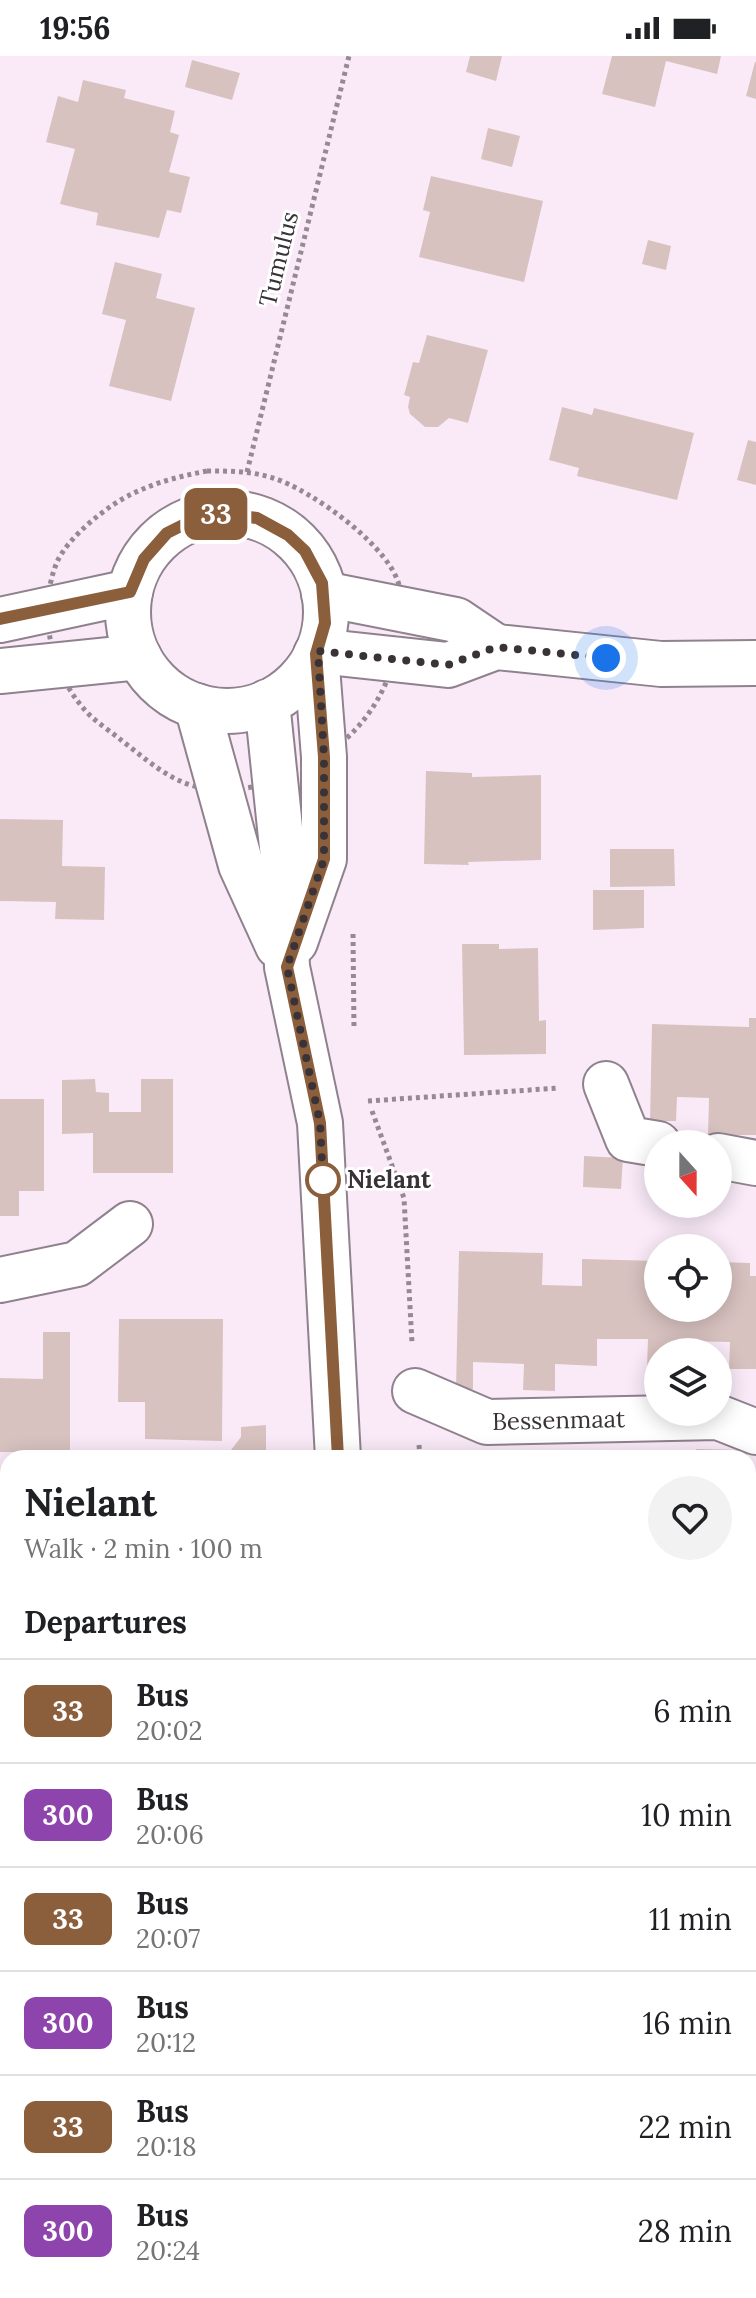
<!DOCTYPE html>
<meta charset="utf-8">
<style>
body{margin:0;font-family:Lora,serif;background:#f2f2f2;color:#202124;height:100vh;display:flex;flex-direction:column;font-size:30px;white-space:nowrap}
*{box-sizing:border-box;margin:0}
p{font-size:26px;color:#757577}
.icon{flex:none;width:44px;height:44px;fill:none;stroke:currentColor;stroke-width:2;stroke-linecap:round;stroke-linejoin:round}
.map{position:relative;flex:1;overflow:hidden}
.drawer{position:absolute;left:0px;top:1394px;width:756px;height:848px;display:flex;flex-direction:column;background:#fff;border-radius:24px 24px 0 0;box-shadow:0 4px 20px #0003}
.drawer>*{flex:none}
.badge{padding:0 16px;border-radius:12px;font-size:28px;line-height:52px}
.needle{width:52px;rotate:159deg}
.buttons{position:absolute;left:644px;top:1074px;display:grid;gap:16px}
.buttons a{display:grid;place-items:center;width:88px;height:88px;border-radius:50%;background:#fff;box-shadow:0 4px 20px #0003;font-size:40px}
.you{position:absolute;width:40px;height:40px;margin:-20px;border:6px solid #fff;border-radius:50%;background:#1a73e8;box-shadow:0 0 0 12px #1a73e833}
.map>.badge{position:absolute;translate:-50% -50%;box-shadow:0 0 0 4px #fff}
h2{padding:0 24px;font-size:30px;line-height:72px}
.round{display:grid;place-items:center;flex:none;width:84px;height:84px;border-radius:42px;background:#f2f2f2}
.summary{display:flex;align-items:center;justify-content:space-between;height:136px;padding:0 24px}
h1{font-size:38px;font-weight:800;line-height:60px}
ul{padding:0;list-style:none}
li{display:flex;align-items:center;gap:24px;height:104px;padding:0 24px;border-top:2px solid #e0e0e0}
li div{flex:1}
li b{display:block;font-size:30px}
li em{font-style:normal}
li .badge{min-width:88px;font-weight:700;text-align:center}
.status{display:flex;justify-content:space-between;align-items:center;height:56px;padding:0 40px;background:#fff;direction:ltr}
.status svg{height:22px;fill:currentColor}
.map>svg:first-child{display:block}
.green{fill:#b7d9c2}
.building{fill:#d8c2c0}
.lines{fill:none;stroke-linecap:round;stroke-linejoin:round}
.minor-casing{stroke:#8f818d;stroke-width:48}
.path{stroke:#958a93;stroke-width:5;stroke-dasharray:4 4;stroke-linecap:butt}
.minor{stroke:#fff;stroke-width:44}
.line-casing{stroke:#fff;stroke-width:18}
.line{stroke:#8b5e3c;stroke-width:12}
.walk{stroke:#393338;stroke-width:8;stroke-dasharray:0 14.4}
.stop-dot{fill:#fff;stroke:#8b5e3c;stroke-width:4}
.labels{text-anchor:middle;stroke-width:6;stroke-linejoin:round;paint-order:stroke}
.street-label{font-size:24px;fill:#393338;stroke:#fff}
.stop-label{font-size:24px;font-weight:bold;fill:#393338;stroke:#fff;text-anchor:start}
</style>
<div class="status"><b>19:56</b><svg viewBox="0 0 49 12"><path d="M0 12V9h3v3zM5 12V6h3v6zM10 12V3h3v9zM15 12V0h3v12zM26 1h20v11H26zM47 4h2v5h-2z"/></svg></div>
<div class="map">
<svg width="756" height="2242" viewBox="0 0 756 2242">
<rect width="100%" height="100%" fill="#faeaf8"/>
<!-- green -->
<path class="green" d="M0,1533L8,1534V1598H0Z
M75,2239L200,2242H40Z"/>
<!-- building -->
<path class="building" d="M470,0H502L496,25L466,16Z
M612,0H721L717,18L666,5L655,51L602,38Z
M192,4L240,17L232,44L185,31Z
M755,6H756V43L746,40Z
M83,24L126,34L124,42L175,55L170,76L179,79L169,116L190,121L181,157L167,154L159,182L96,169L98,157L60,148L75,93L46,86L58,40L78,46Z
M488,72L520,80L512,111L481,103Z
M431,120L543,145L524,226L419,201L430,156L423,154Z
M648,184L671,190L666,214L642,208Z
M115,206L162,218L156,242L195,252L171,345L109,330L126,264L102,258Z
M427,279L488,294L468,367L449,362L438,371H425L410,358L408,351L410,341L404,339L413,306L419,307Z
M562,351L592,359L594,352L694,377L677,444L577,420L579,412L549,404Z
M748,384L756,386V429L737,424Z
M426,715L472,717V721L541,719V804L468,806L469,809L424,808Z
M0,763L63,764L62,810L105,811L104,864L55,863L56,846L0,845Z
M610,793H674L675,830L610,831Z
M593,834H644V872L593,874Z
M462,888H499V893L538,892L539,965L546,964V998L464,999Z
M749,962H756V1079H708L709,1042L677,1041L676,1065H650L652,968L749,971Z
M95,1023L96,1036L109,1037V1056H141V1023H173V1117H93V1077L62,1078V1024Z
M0,1043H44V1135H19V1160H0Z
M584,1100L623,1102L621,1133L583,1131Z
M459,1195L543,1197L542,1229L582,1230V1203L658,1205V1252H718V1206L750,1207V1220H756V1313H729L730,1286L679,1285V1296H658V1311H647L648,1283H597V1310L555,1308V1335L523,1334L524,1308L473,1306V1333H456Z
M119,1263H223L222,1385L145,1383V1346H118Z
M43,1276H70V1396H0V1322L43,1323Z
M266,1369V1402H225L241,1381V1371Z
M696,1393L747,1394V1402H696Z
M748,1581H756V1749H748Z
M0,1680L8,1681V1799H0Z
M748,1767L756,1768V1808H748Z
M748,1850H756V1891H748Z
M0,1863H4L3,1908H0Z
M748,1931H756V1972H748Z
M0,1935H8V2008H0Z
M580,2234H702V2236L755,2239V2242H579Z"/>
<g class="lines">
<!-- minor casing -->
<g class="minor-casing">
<g id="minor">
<circle cx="227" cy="556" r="99"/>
<path d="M324,538L456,564L496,591"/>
<path d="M0,564L130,536"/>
<path d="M318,595L448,609L496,591L661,608L756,607"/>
<path d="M0,615L139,601"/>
<path d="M267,646L283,801L287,911L320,1067L338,1402"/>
<path d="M197,650L241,809L278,890"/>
<path d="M295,886L324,803V701L316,598"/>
<path d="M606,1028L628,1083L658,1088"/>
<path d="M718,1100L756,1107"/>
<path d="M0,1224L77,1208L130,1168"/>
<path id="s1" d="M415,1335L487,1366L718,1361L756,1376"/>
<path d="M0,1849H8"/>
<path d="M748,2104H756"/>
<path d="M394,2234V2242"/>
</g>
</g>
<!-- path -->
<path class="path" d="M207,415C230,415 251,415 273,422C310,433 395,493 400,534C407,589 385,651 342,686C303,718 255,740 203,732C171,727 146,703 121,684C109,674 94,665 84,653C50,614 37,555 57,506C68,481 108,449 132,438C156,426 181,420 207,415Z
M247,416L349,0
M353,878L354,972
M368,1045L559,1032
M372,1055L404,1142L412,1287
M419,1389L420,1402
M0,1520H8
M322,2234L323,2242
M458,2234L461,2242
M470,2242L481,2234"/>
<!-- minor -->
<use href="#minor" class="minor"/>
</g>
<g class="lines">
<!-- line casing -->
<g class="line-casing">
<path id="line" d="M0,563L130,536L144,503L167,477L199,461L223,458L257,462L288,479L305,495L322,527L325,567L316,598L324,701V803L287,911L320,1067L338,1402"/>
</g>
<!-- line -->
<use href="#line" class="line"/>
<!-- walk -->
<path class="walk" d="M323,1124V1127L320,1067L287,911L324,803V701L318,595L448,609L496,591L606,602"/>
</g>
<!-- markers -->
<circle class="stop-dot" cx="323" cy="1124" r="16"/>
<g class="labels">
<!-- street labels -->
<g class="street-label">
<text transform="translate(279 203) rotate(-76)" y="8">Tumulus</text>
<text dy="8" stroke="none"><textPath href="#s1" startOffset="150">Bessenmaat</textPath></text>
</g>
<!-- stop labels -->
<g class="stop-label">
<text x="347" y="1132">Nielant</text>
</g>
</g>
</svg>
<div class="buttons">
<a><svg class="needle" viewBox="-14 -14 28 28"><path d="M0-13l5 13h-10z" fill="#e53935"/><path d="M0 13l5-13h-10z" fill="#757577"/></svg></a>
<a><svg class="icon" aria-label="locate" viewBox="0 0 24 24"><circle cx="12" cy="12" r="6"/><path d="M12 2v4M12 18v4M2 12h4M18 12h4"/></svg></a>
<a><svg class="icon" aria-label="layers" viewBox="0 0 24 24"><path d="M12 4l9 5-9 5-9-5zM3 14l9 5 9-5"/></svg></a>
</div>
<div class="you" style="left:606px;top:602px"></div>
<b class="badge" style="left:216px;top:458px;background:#8b5e3c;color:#fff">33</b>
<section class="drawer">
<div class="summary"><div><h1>Nielant</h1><p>Walk · 2 min · 100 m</p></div><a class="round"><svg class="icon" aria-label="heart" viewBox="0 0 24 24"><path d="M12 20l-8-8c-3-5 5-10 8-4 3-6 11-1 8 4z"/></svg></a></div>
<h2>Departures</h2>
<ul>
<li><span class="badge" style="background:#8b5e3c;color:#fff">33</span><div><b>Bus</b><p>20:02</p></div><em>6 min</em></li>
<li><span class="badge" style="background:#8e44ad;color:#fff">300</span><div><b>Bus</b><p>20:06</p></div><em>10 min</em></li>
<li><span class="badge" style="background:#8b5e3c;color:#fff">33</span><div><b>Bus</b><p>20:07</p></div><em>11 min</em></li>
<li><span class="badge" style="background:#8e44ad;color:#fff">300</span><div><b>Bus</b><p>20:12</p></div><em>16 min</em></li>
<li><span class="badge" style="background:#8b5e3c;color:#fff">33</span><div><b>Bus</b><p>20:18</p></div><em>22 min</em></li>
<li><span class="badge" style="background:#8e44ad;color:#fff">300</span><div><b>Bus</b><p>20:24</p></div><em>28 min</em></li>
</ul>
</section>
</div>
